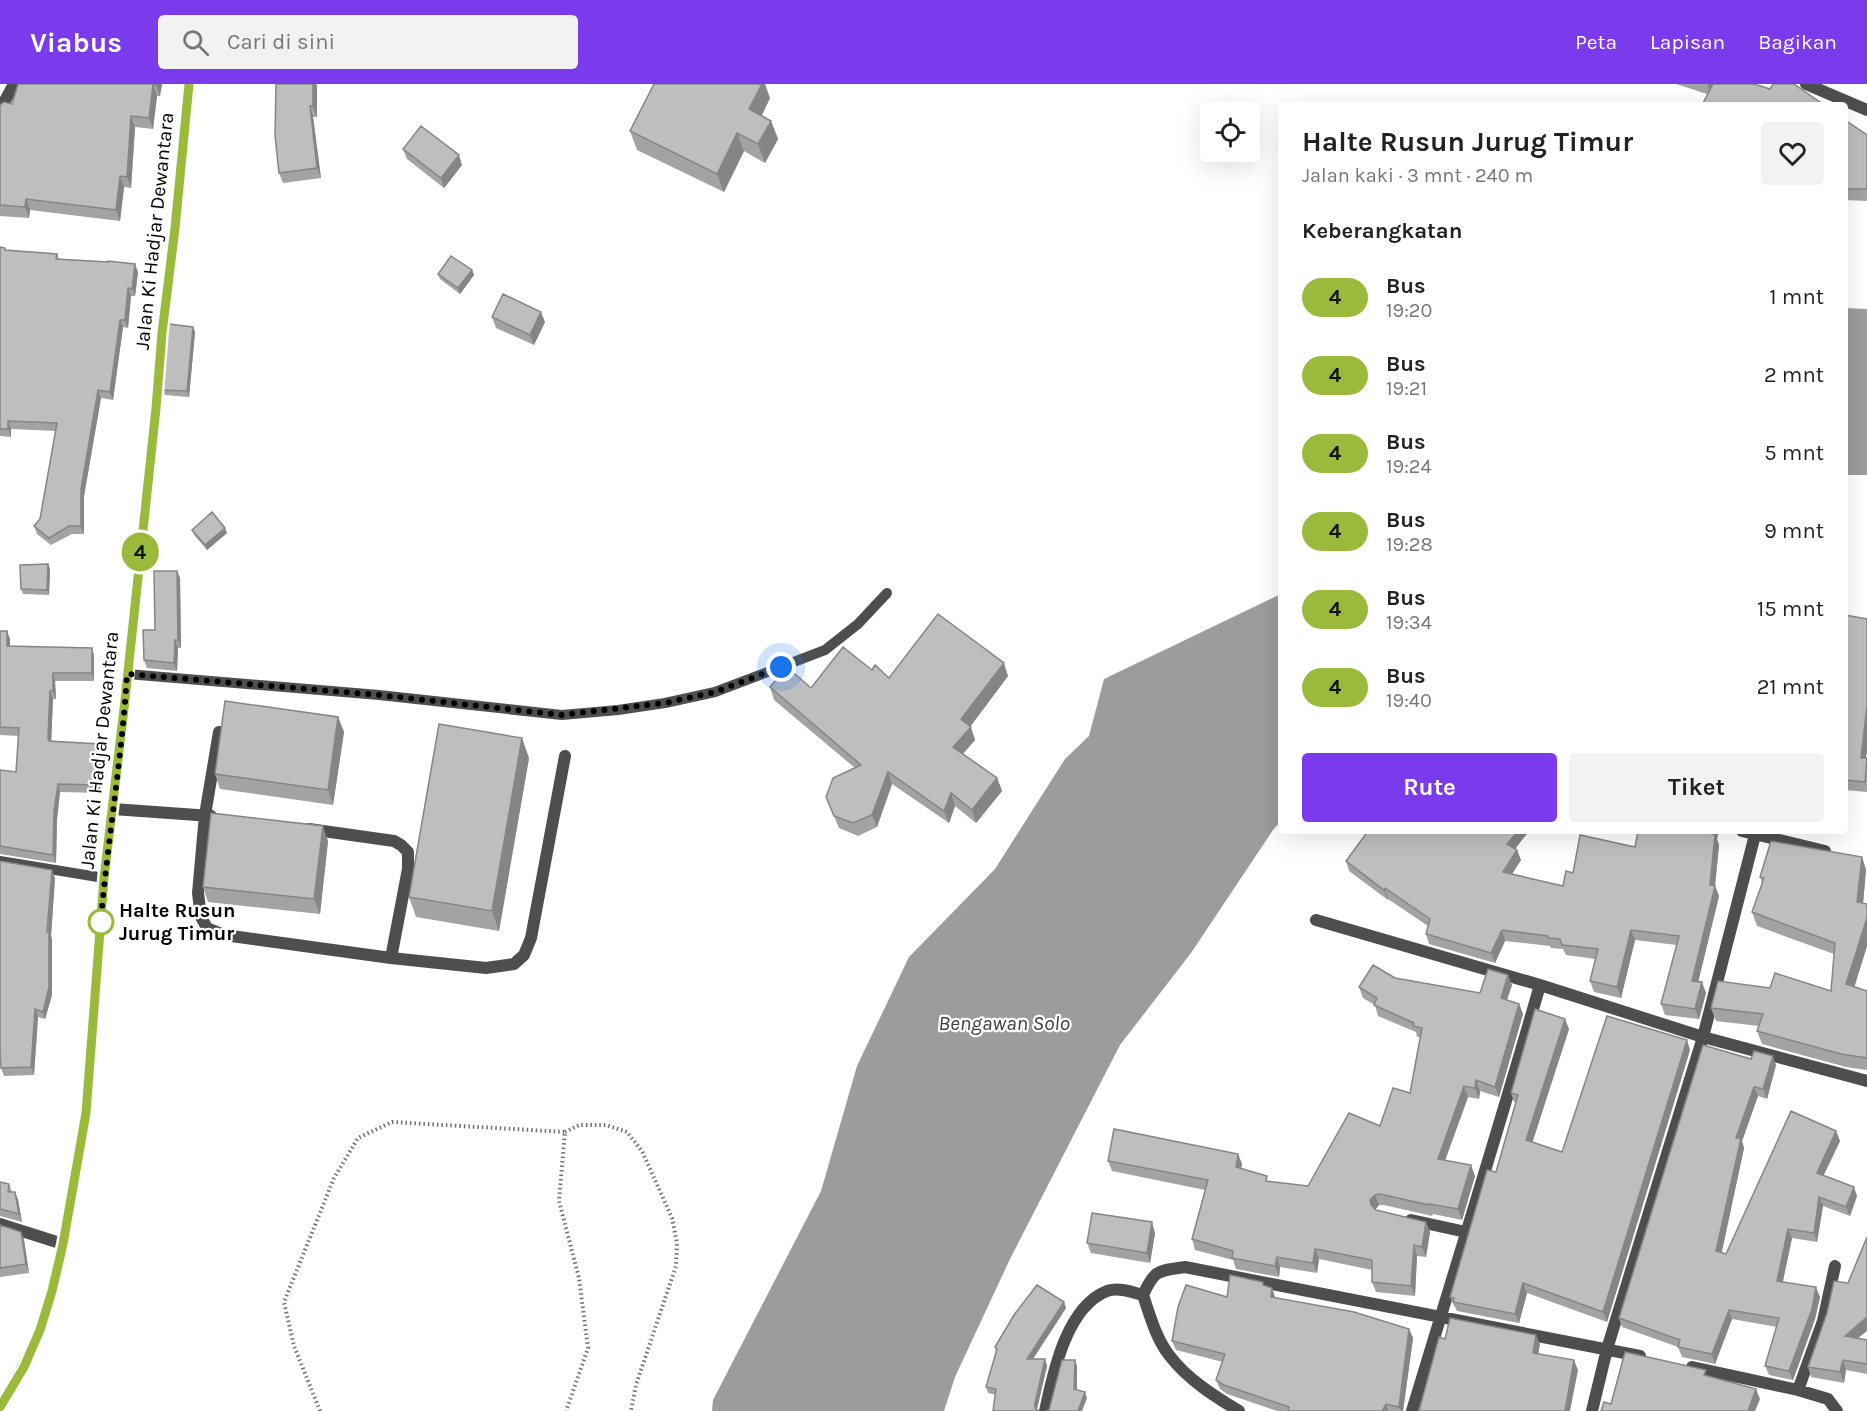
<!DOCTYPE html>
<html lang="id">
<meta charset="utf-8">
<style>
body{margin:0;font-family:Karla,sans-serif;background:#f2f2f2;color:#222;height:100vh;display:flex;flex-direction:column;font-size:22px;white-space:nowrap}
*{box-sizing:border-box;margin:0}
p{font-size:20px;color:#767676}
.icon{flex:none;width:33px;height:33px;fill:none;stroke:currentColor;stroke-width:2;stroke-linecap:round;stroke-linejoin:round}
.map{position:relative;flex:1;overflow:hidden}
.details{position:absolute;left:1278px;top:18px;width:570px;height:732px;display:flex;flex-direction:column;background:#fff;border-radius:6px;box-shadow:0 6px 24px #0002}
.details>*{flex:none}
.badge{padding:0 12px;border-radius:20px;font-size:21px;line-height:39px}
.controls{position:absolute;left:1200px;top:18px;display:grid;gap:12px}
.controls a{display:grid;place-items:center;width:60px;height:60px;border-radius:6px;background:#fff;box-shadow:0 6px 24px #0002;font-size:30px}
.you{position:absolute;width:30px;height:30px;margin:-15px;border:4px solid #fff;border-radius:50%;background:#1a73e8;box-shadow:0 0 0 9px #1a73e833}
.map>.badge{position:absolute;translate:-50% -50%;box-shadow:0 0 0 3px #fff}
h2{padding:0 24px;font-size:22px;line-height:54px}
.round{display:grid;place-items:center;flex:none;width:63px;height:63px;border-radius:6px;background:#f2f2f2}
.summary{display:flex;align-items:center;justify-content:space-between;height:102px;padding:0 24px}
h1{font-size:28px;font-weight:700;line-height:45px}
.cta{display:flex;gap:12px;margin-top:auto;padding:12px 24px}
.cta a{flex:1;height:69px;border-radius:6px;background:#7c3aed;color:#fff;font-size:24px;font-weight:700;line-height:69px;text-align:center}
.cta a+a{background:#f2f2f2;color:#222}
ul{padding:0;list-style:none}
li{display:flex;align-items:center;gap:18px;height:78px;padding:0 24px}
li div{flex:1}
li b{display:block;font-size:22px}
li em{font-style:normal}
li .badge{min-width:66px;font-weight:700;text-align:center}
header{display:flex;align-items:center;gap:36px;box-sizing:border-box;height:84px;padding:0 30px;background:#7c3aed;color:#fff}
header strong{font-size:28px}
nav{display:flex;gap:33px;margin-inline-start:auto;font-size:21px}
.search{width:420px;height:54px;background:#f2f2f2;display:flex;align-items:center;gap:15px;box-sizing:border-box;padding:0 21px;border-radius:6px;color:#767676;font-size:22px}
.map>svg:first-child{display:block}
.water{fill:#9c9c9c}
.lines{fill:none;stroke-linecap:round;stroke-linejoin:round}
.path{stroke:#707070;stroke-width:4;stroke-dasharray:1.5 3;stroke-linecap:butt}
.lane{stroke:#4e4e4e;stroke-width:10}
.street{stroke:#4e4e4e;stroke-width:12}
.secondary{stroke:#1b1b1b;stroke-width:12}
.wall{fill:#a3a3a3}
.shaded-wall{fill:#858585}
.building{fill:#bebebe;stroke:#858585;stroke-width:1.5}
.line-casing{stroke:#fff;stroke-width:14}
.line{stroke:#9bba3b;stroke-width:9}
.walk{stroke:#000;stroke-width:6;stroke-dasharray:0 10.8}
.stop-dot{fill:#fff;stroke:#9bba3b;stroke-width:3}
.labels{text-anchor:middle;stroke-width:4.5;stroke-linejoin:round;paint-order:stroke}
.street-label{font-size:20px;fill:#000;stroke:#fff}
.stop-label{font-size:20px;font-weight:bold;fill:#000;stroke:#fff;text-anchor:start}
.water-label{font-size:21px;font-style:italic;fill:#3d3d3d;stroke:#fff}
</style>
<header>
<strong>Viabus</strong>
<div class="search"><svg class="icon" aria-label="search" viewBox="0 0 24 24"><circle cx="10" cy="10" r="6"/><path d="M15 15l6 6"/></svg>Cari di sini</div>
<nav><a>Peta</a><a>Lapisan</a><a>Bagikan</a></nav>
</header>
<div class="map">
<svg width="1867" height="1327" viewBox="0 0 1867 1327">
<rect width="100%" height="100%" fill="#fff"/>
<!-- water -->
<path class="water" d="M1845,224L1867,225V391H1845Z
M1281,510V737L1273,746L1191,869L1120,961L1010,1175L955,1293L944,1327H712L713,1316L821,1107L857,982L909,873L995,785L1065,675L1089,652L1104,595Z"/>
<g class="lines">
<!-- path -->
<path class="path" d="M565,1048L579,1041H606L627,1048L642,1067L672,1134L677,1159L676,1182L636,1301L631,1327
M320,1327L294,1262L284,1218L334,1094L358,1054L392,1038L565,1048L559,1117L579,1194L588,1264L566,1327"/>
<!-- lane -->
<path class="lane" d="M127,590L379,611L562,631L618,626L665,619L715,608L825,566L858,540L887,509
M0,777L104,794"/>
<!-- street -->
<path class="street" d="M1806,0L1867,26
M0,26L14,0
M219,648L205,731L198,809L201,833L207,844L224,851L391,874L486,884L514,880L524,871L531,854L565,672
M113,725L211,732
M309,745L394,757L401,761L408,768V785L391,874
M1742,747L1825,767
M1316,836L1540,901L1703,953L1867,997
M1411,1136L1466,1148
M0,1140L63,1160
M1692,1283L1798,1306L1828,1315L1837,1327
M1798,1306L1823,1237L1835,1182
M1045,1327C1053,1290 1066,1223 1107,1207C1119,1203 1132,1208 1143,1211
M1239,1327C1214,1312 1187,1295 1169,1271C1156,1254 1150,1232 1143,1211C1155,1185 1158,1187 1185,1183L1640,1272
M1412,1327C1455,1185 1499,1044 1540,901
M1592,1327L1607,1265L1703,953L1756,747"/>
<!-- secondary -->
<path class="secondary" d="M0,1323L23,1283L40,1247L52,1207L63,1160L86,1029L104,794L125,616L156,324L162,249L175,144L189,0"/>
</g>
<!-- wall -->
<path class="wall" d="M162,0L160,12H157L153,45L135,43L131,104L124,103L120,137L30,126L29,134L0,132V21Z
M276,0H316L317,33H313L321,94L283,99L279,89Z
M1676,0H1754L1770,5L1707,10Z
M770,14L762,31L771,37L778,55L765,79L744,67L724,108L637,66L630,47Z
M1845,36L1867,51V117L1845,116Z
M403,65L462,81L444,104L407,75Z
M0,163L6,167L57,170L59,175L138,188L135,212H131L128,244L123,243L113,316L101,314L84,412V450H72L51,461L37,450L34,442L40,435L56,347L11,345V353L0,352Z
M472,186L474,191L460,210L440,195L438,190Z
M492,233L545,238L534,261L496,244Z
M193,243L195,248L189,313L165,311L163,306Z
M192,446L227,449L207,466L194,451Z
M48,480L50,485L49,511L23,510L21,505Z
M177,487L180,494L181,564H178L177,587L147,584L144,576Z
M1845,531L1867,535V665L1866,674H1867V708L1845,706Z
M0,547L10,555V562L94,571V597H55L56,615H53L51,657L102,668L100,709L60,708L57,735L56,779L0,770V686L16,688L19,652L0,651Z
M872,586L889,594L1008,592L970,643L975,656L963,670L997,694L1002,707L976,739L955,722L949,739L892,700L877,743L858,752L839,744L826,713L855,684L774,616L770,603L811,604Z
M338,633L344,648L333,721L220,705L215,690Z
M529,674L499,847L416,833L409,813Z
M1368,747H1529L1515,765L1517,766L1521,776L1512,790L1563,802L1573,789L1635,763L1719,747L1717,755L1719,761L1715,802L1719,812L1698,898L1706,909L1699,935L1665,931L1661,920L1677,861L1635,856L1621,914L1594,908L1590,897L1596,875L1566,871L1563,865L1551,864L1550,862L1505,857L1495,879L1429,860L1426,850L1428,842L1388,815V816L1349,787L1346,777Z
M328,757L320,830L208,818L203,803Z
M1862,773L1866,786L1863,819L1867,820V862L1854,903L1867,907V986L1846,983L1762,960L1757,947L1759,942L1716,937L1711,924L1770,904L1831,907L1834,870L1757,842L1752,828L1762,799L1760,793Z
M55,794L51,852L52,855V911L45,935L38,933L34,991L4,992L1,984Z
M1395,894L1480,909L1512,901L1507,916L1519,920L1523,930L1499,1013L1480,1007L1479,1015L1468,1013L1445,1076L1475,1092L1462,1136L1433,1130L1432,1132L1384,1121H1379L1375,1126L1426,1138L1430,1148L1426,1173L1417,1172L1415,1212L1376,1208L1372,1198V1186L1319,1175L1317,1189L1280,1183L1279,1193L1236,1185L1233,1176L1195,1166L1192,1155L1205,1106L1112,1087L1108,1077L1238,1070L1242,1080L1241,1084L1269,1098L1308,1102L1380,1042L1410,1009L1420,953H1417L1416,948L1378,932L1375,921L1363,914L1359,903Z
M1569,945L1532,1058L1562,1068L1690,966L1607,1238L1527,1209L1519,1239L1457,1227L1455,1223L1454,1222L1450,1213L1496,1088L1516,1019L1514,1018L1511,1009Z
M1751,975L1776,981L1767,1015L1758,1012L1742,1057L1744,1064L1721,1169L1726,1170L1836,1047L1840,1057L1823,1092L1857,1112L1850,1132L1823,1122L1817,1158L1792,1154L1783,1197L1820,1213L1815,1235L1793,1296L1769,1291L1765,1282L1777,1243L1732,1235L1715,1280L1682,1273L1678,1263L1622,1243L1619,1234Z
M0,1098L9,1100L12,1108H15L18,1116L22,1138L0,1132Z
M0,1141L21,1148L24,1156L29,1189L0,1193Z
M1155,1149L1150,1179L1091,1169L1087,1159Z
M1265,1202L1272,1204L1275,1213L1409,1245L1413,1254L1403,1327H1277L1227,1310L1220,1305L1216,1296L1223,1278L1176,1266L1172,1257L1227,1213Z
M1064,1218L1066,1224L1033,1275H1045L1047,1282L1037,1325L996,1311L988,1309L986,1303L996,1268L995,1263Z
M1858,1254L1867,1256V1290L1846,1286L1844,1299L1811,1293L1808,1283Z"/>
<!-- shaded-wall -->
<path class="shaded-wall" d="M156,0H162L160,12L156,1Z
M313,0H316L317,1V33L313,22Z
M762,0H765L770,14L756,43L749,25Z
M1708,0H1715L1711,11L1708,1Z
M153,1L157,12L153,45L149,34Z
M310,22L313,33L321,94L317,84Z
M131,32L135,43L131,104L127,93Z
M771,37L778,55L765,79L758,60Z
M737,49L744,67L724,108L717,90Z
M459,71L462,81L444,104L441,94Z
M120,92L124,103L120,137L116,126Z
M26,115L30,126L29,134L25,123Z
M135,180L138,188L135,212L132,205Z
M472,186L474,191L460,210L458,204Z
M128,204L131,212L128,244L125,236Z
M541,228L545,238L534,261L530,251Z
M120,236L123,243L113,316L110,308Z
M193,243L195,248L189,313L187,307Z
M98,306L101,314L84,412V450L81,442V405Z
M8,337L11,345V353L8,345Z
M225,444L227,449L207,466L205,461Z
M48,480L50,485L49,511L47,506Z
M177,487L180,494L181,564L178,556Z
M7,547L10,555V570L7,562Z
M175,556L178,564L177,587L174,579Z
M92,564L94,571V597L92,589Z
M1004,579L1008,592L966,648L961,635Z
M53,589L55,597L56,615L53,607Z
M50,607L53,615L51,662L48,654Z
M1867,621V665L1865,684L1861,674Z
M338,633L344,648L333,721L328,706Z
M971,643L975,656L958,675L953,663Z
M522,654L529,674L499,847L492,827Z
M99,660L102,668L100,709L97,701Z
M888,688L892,700L877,743L872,731Z
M997,694L1002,707L976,739L972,726Z
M58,700L60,708L57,735L56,779L53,771L54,727Z
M951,709L955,722L949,739L944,727Z
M323,742L328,757L320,830L314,815Z
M1518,747H1529L1511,770L1507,760Z
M1713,747H1719L1717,755L1719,761L1715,802L1719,812L1696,907L1692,897L1710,801Z
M1517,766L1521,776L1507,798L1503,788Z
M1862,773L1866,786L1862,831L1857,818Z
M52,786L55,794L51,852L52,855V911L45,935L43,928Z
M1385,804L1388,815V816L1384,806Z
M1867,834V862L1851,914L1846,900Z
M1502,846L1505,857L1495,879L1491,869Z
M1631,846L1635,856L1621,914L1617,903Z
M1508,891L1512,901L1504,924L1501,914Z
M1702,898L1706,909L1699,935L1695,925Z
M1519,920L1523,930L1499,1013L1495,1003Z
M35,925L38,933L34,991L31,983Z
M1565,935L1569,945L1530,1066L1526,1056Z
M1687,956L1690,966L1607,1238L1603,1228Z
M1773,972L1776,981L1767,1015L1763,1005Z
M1476,996L1480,1007L1479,1015L1475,1004Z
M1464,1002L1468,1013L1442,1085L1438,1075Z
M1754,1003L1758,1012L1742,1057L1744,1064L1720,1177L1716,1167L1736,1054Z
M1836,1047L1840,1057L1820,1099L1817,1089Z
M1238,1070L1242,1080L1240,1093L1236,1083Z
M1471,1081L1475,1092L1462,1136L1458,1125Z
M1854,1103L1857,1112L1850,1132L1846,1123Z
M15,1108L18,1116L22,1138L19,1130Z
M1375,1111L1379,1121L1374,1127L1371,1121L1370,1116Z
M1819,1113L1823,1122L1817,1158L1814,1149Z
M1152,1138L1155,1149L1150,1179L1147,1169Z
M1426,1138L1430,1148L1426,1173L1422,1163Z
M1788,1145L1792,1154L1781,1206L1777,1197Z
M21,1148L24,1156L29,1189L26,1180Z
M1414,1161L1417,1172L1415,1212L1411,1202Z
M1315,1165L1319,1175L1317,1189L1313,1179Z
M1277,1173L1280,1183L1279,1193L1275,1182Z
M1523,1199L1527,1209L1519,1239L1515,1230Z
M1816,1203L1820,1213L1815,1235L1793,1296L1789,1287Z
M1272,1204L1275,1214L1271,1213Z
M1064,1218L1066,1224L1029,1281L1027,1275Z
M1729,1226L1732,1235L1715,1280L1712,1270Z
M1867,1233V1247L1848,1262L1845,1252Z
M1409,1245L1413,1254L1403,1327H1401L1399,1323Z
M1536,1251L1540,1260L1537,1278L1533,1269Z
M1045,1275L1047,1282L1037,1325L1035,1324V1319Z
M1075,1276L1077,1282V1311L1074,1305Z
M1574,1276L1578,1286L1570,1327H1565Z
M1843,1276L1846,1286L1844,1299L1840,1288Z
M1756,1305L1760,1315L1755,1327H1748Z
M1085,1308L1087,1314L1082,1327H1078Z
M1386,1320L1388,1327H1382Z"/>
<!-- building -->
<path class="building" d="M18,0H156V1H153L149,34L131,32L127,93L120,92L116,126L26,115L25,123L0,121V21L4,18L12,20Z
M276,0H313V22H310L317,84L279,89L275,51Z
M654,0H762L749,25L771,37L758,60L737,49L717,90L630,47Z
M1713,0H1754L1770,5L1773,0H1794L1824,21H1702Z
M1845,36L1867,51V105H1845Z
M421,42L459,71L441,94L403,65Z
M0,163L5,164V166L57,170L56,175L108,178V177L135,180L132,205L128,204L125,236H120L110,308L98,306L81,405V442H69L49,454L34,442L40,435L57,339L8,337V345H0Z
M451,172L472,186L458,204L438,190Z
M503,210L541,228L530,251L492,233Z
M169,240L193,243L187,307L163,306Z
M212,428L225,444L205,461L192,446Z
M48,480L47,506L21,505L20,481Z
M154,487H177L178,556H175L174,579L144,576L143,546H155Z
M938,530L1004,579L961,635L971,643L953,663L997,694L972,726L951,709L944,727L888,688L872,731L853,739L834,732L826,713L833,694L861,681L770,603L787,583L811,604L843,563L872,586L875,581L889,594Z
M1845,531L1867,535V621L1861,674H1867L1865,698L1845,696Z
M0,547H7V562L92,564V589H53V607H50L48,654L49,657L99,660L97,701L58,700L54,727L53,771L0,762V686L16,688L19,644L0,643Z
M225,617L338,633L328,706L215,690Z
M439,640L522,654L492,827L409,813Z
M211,729L323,742L314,815L203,803Z
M1368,747H1518L1507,760L1517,766L1503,788L1563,802L1566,787L1573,789L1580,751L1635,763L1638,747H1713L1712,750L1715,751L1710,801L1715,802L1692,897L1702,898L1695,925L1661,920L1679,852L1631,846L1617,903L1590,897L1598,865L1562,861L1560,855L1548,854V852L1502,846L1491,869L1426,850L1430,835L1385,804L1384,806L1346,777Z
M1771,757L1862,773L1857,818L1867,820V834L1846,900L1867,907V974L1841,970L1757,947L1763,930L1711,924L1718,897L1770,904L1775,889L1831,907L1835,859L1752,828L1764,794L1760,793Z
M0,777L52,786L47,848H49V903L43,928L35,925L31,983L1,984L0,969Z
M1373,881L1395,894L1480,909L1488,885L1508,891L1501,914L1519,920L1495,1003L1476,996L1475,1004L1464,1002L1438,1075L1471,1081L1458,1125L1429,1120V1121L1380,1110L1375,1111L1370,1116L1371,1121L1376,1126L1426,1138L1422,1163L1414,1161L1411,1202L1372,1198V1176L1315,1165L1313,1179L1277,1173L1275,1182L1232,1174L1233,1167L1192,1155L1208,1096L1108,1077L1114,1045L1238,1070L1236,1083L1267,1092L1266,1097L1308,1102L1349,1029L1380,1042L1393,1004L1410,1009L1422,944L1413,942L1414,939L1374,921L1377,914L1359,903Z
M1535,925L1565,935L1526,1056L1562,1068L1607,932L1687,956L1603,1228L1523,1199L1515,1230L1453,1218L1454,1214L1450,1213L1487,1086L1496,1088L1518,1011L1511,1009Z
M1703,961L1751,975L1754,967L1773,972L1763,1005L1754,1003L1736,1054H1741L1716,1167L1726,1170L1791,1027L1836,1047L1817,1089L1854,1103L1846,1123L1819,1113L1814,1149L1788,1145L1777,1197L1816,1203L1812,1225L1789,1287L1765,1282L1779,1234L1729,1226L1712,1270L1678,1263L1680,1256L1619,1234Z
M0,1098L9,1100L8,1108H15L19,1130L0,1125Z
M1092,1129L1152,1138L1147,1169L1087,1159Z
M0,1141L21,1148L26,1180L0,1184Z
M1867,1153V1233L1845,1252L1867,1256V1280L1843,1276L1840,1288L1808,1283L1827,1229L1834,1197L1848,1199Z
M1230,1191L1263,1198V1201L1272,1204L1271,1213L1354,1228L1409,1245L1399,1323L1386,1320L1382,1327H1288L1289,1323L1224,1301L1216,1296L1225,1270L1172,1257L1178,1223L1186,1201L1227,1213Z
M1037,1201L1064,1218L1027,1275H1045L1035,1319V1324L1039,1327H993L996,1305L986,1303L997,1265L995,1263L1014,1231Z
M1450,1234L1536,1251L1533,1269L1574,1276L1565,1327H1419L1439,1253L1445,1255Z
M1625,1268L1706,1286L1704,1291L1756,1305L1748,1327H1601L1604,1318L1611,1320Z
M1062,1276H1075L1074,1305L1085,1308L1078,1327H1046L1049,1326Z"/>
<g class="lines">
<!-- line casing -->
<g class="line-casing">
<path id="line" d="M0,1323L24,1283L40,1246L52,1207L63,1160L86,1029L104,794L125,616L156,324L162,249L175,144L189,0"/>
</g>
<!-- line -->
<use href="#line" class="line"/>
<!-- walk -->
<path class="walk" d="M101,838L100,846C107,760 122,675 127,590L379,611L562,631L665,619L715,608L781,583"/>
</g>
<!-- markers -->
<circle class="stop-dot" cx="101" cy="838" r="12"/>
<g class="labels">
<!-- street labels -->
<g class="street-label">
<text transform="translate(154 147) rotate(-84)" y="7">Jalan Ki Hadjar Dewantara</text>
<text transform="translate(99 666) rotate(-84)" y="7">Jalan Ki Hadjar Dewantara</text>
</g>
<!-- stop labels -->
<g class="stop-label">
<text x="119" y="833">Halte Rusun<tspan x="119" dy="23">Jurug Timur</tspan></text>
</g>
<!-- water labels -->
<g class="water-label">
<text x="1004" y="946">Bengawan Solo</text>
</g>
</g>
</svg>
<div class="controls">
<a><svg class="icon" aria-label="locate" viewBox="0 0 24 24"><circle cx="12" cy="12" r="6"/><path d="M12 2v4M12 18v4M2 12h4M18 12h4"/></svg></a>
</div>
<div class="you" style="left:781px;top:583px"></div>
<b class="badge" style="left:140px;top:468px;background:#9bba3b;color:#111">4</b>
<section class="details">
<div class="summary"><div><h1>Halte Rusun Jurug Timur</h1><p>Jalan kaki · 3 mnt · 240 m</p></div><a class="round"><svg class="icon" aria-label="heart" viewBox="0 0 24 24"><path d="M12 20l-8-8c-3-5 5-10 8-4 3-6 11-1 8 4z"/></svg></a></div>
<h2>Keberangkatan</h2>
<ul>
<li><span class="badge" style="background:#9bba3b;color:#111">4</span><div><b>Bus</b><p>19:20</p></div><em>1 mnt</em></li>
<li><span class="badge" style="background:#9bba3b;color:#111">4</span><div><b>Bus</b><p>19:21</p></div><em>2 mnt</em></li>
<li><span class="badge" style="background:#9bba3b;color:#111">4</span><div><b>Bus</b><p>19:24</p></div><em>5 mnt</em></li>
<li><span class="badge" style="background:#9bba3b;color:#111">4</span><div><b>Bus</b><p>19:28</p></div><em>9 mnt</em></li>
<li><span class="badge" style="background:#9bba3b;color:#111">4</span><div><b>Bus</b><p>19:34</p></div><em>15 mnt</em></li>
<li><span class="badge" style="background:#9bba3b;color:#111">4</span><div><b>Bus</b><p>19:40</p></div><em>21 mnt</em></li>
</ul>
<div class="cta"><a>Rute</a><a>Tiket</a></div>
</section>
</div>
